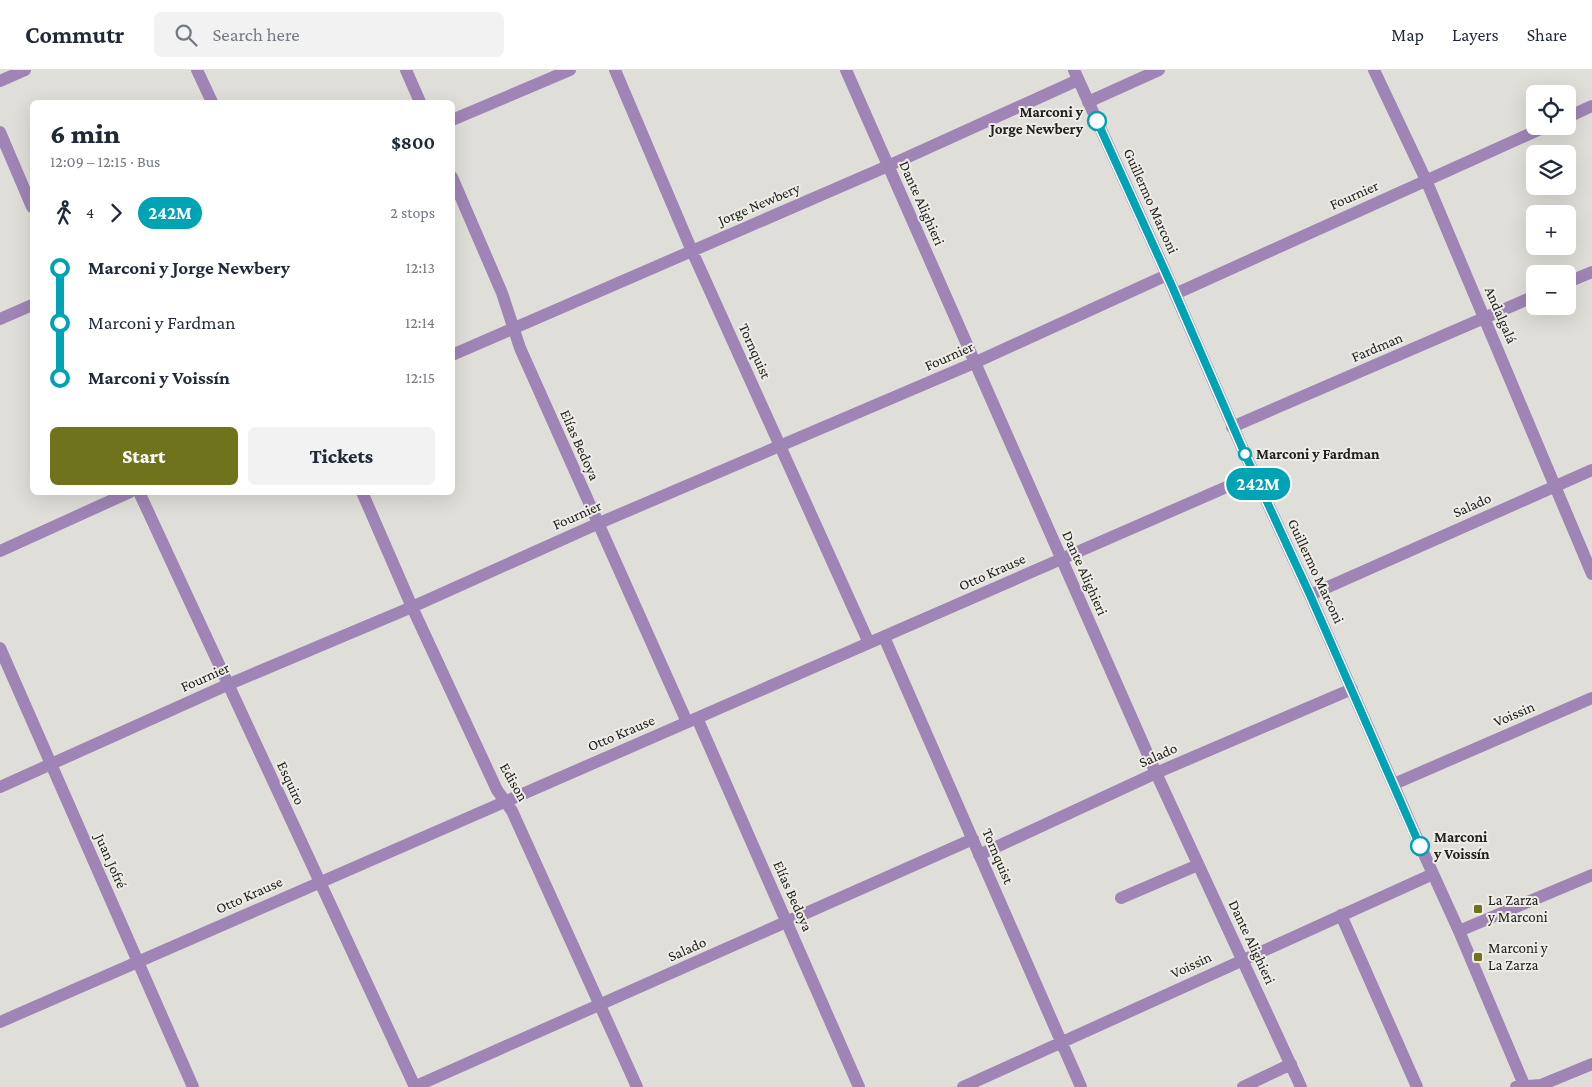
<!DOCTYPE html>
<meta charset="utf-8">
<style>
body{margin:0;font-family:"Crimson Pro",serif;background:#f2f2f3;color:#1f2937;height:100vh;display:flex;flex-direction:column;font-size:19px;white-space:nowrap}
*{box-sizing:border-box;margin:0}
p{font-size:16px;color:#747a83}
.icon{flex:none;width:28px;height:28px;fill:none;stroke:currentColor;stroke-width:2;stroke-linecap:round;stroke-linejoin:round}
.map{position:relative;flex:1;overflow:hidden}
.side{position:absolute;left:30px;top:30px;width:425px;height:395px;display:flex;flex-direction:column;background:#fff;border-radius:8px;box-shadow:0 5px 20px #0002}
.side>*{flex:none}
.badge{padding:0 10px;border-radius:16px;font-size:18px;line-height:32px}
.tools{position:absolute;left:1526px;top:15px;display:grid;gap:10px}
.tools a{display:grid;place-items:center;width:50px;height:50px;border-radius:8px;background:#fff;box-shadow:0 5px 20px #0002;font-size:25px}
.map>.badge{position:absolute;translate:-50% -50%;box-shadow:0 0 0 2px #fff}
.legs{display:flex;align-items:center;gap:8px;height:55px;padding:0 20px;font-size:16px}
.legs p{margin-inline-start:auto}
.head{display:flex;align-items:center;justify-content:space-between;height:85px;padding:0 20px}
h1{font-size:28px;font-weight:800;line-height:38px}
.button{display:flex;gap:10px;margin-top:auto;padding:10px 20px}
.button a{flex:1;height:58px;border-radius:8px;background:#6f731b;color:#fff;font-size:20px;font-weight:800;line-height:58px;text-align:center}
.button a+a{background:#f2f2f3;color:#1f2937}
ul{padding:0 20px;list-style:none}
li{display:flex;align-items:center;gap:18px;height:55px;font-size:19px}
li i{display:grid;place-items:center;width:8px;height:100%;margin:0 6px;background:currentColor}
li i::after{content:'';width:12px;height:12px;margin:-6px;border:4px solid;border-radius:50%;background:#fff}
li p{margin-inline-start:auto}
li:first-child i{background:linear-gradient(#0000 50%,currentColor 0)}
li:last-child i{background:linear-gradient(currentColor 50%,#0000 0)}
header{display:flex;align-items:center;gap:30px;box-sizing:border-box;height:70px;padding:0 25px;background:#fff;border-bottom:1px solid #e0e1e3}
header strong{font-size:24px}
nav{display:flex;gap:28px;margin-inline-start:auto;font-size:18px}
.search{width:350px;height:45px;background:#f2f2f3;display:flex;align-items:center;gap:12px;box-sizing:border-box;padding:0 18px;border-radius:8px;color:#747a83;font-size:19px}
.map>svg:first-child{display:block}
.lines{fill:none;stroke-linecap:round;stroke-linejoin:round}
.minor{stroke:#9e85b5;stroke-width:12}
.line-1-casing{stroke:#fff;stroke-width:11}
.line-1{stroke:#00a3b4;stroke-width:8}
.stop-1-dot{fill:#fff;stroke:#00a3b4;stroke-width:2.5}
.poi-dot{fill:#6f731b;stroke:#edece6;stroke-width:2}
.labels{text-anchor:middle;stroke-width:4;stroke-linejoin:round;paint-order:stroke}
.stop-label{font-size:15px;font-weight:bold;fill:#20201d;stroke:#edece6;text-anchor:start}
.street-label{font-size:15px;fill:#20201d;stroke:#edece6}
.poi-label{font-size:15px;fill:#20201d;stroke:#edece6;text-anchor:start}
</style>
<header>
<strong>Commutr</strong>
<div class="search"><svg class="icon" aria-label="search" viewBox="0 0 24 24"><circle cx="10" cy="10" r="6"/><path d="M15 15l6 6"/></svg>Search here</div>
<nav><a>Map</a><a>Layers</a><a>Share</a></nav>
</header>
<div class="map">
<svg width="1592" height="1017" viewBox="0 0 1592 1017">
<rect width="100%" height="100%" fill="#e0ded8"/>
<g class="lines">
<!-- minor -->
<path class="minor" d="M197,0L212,32
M406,0L420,32
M615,0L692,181L869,573
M846,0L1156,703L1301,1017
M1074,0L1167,205L1244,382L1310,525L1419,773L1459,861L1525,1017
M1374,0L1426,110L1592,504
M0,11L25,0
M1088,32L1159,0
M1568,47L1592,36
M452,50L570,0
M0,62L32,137
M452,107L502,223L520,278L687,652
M1568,212L1592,202
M1175,224L1547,56
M0,249L32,235
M452,285L888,96L1078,10
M1232,357L1535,226
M139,422L415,1017
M362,422L412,537L497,720L512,741L637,1017
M0,481L130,422
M1310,525L1592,400
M884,567L1081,1017
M0,578L193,1017
M697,648L859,1017
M1394,714L1592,628
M0,717L227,615L412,537L597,454L974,293L1167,205
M979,785L1156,703L1352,619
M1121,828L1198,795
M1341,845L1417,1017
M1459,861L1592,805
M0,952L1254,405
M414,1017L973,769
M963,1017L1433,804
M1243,1017L1291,994
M1516,1017L1541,1015L1592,994"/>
</g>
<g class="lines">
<!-- line-1 casing -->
<g class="line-1-casing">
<path id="line-1" d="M1097,51L1171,214L1244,382L1310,525L1420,776"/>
</g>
<!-- line-1 -->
<use href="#line-1" class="line-1"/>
</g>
<!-- markers -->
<g class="stop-1-dot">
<circle cx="1097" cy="51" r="9"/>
<circle cx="1245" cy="384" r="6"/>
<circle cx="1420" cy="776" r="9"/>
</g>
<g class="poi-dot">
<rect x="1473" y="834" width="10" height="10" rx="2.5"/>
<rect x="1473" y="882" width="10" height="10" rx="2.5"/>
</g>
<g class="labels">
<!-- stop labels -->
<g class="stop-label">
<text x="1083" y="47" text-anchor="end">Marconi y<tspan x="1083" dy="17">Jorge Newbery</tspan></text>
<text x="1256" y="389">Marconi y Fardman</text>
<text x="1434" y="772">Marconi<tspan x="1434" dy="17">y Voissín</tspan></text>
</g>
<!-- street labels -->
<g class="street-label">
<text transform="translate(1354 125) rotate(-24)" y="5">Fournier</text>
<text transform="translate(1151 131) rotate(66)" y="5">Guillermo Marconi</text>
<text transform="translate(922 133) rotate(66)" y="5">Dante Alighieri</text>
<text transform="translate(759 134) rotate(-23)" y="5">Jorge Newbery</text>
<text transform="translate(1501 245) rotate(67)" y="5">Andalgalá</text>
<text transform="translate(1377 277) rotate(-23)" y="5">Fardman</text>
<text transform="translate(755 281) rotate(66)" y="5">Tornquist</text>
<text transform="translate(949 286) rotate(-24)" y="5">Fournier</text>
<text transform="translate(580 375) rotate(66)" y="5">Elías Bedoya</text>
<text transform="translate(1472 435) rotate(-24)" y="5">Salado</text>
<text transform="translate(577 445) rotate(-24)" y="5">Fournier</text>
<text transform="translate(1316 501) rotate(65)" y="5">Guillermo Marconi</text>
<text transform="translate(992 502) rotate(-24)" y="5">Otto Krause</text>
<text transform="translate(1085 503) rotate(66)" y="5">Dante Alighieri</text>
<text transform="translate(205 607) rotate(-24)" y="5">Fournier</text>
<text transform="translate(1514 644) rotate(-23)" y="5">Voissin</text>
<text transform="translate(621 663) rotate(-23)" y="5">Otto Krause</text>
<text transform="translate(1158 685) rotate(-24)" y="5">Salado</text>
<text transform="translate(514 712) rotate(60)" y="5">Edison</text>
<text transform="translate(291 713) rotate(65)" y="5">Esquiro</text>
<text transform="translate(998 786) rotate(67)" y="5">Tornquist</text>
<text transform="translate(111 791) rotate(66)" y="5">Juan Jofré</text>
<text transform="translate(249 825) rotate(-24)" y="5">Otto Krause</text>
<text transform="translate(793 826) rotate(66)" y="5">Elías Bedoya</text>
<text transform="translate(1252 872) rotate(65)" y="5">Dante Alighieri</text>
<text transform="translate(687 879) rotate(-24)" y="5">Salado</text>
<text transform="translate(1191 895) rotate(-25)" y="5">Voissin</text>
</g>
<!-- poi labels -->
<g class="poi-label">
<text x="1488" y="835">La Zarza<tspan x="1488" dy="17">y Marconi</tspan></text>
<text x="1488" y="883">Marconi y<tspan x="1488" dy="17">La Zarza</tspan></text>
</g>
</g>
</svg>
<div class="tools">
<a><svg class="icon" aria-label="locate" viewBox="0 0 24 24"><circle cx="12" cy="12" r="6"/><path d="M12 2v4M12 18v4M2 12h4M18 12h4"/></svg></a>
<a><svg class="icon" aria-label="layers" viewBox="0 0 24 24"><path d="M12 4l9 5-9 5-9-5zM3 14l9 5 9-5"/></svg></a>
<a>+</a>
<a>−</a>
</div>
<b class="badge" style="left:1258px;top:414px;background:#00a3b4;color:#fff">242M</b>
<section class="side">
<div class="head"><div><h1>6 min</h1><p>12:09 – 12:15 · Bus</p></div><b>$800</b></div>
<div class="legs"><svg class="icon" aria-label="walk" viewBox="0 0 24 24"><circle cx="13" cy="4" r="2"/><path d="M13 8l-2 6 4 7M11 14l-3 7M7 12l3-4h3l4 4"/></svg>4<svg class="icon" aria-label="forward" viewBox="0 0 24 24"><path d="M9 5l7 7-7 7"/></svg><b class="badge" style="background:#00a3b4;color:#fff">242M</b><p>2 stops</p></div>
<ul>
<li><i style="color:#00a3b4"></i><b>Marconi y Jorge Newbery</b><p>12:13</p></li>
<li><i style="color:#00a3b4"></i><span>Marconi y Fardman</span><p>12:14</p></li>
<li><i style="color:#00a3b4"></i><b>Marconi y Voissín</b><p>12:15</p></li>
</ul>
<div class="button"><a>Start</a><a>Tickets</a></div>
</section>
</div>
